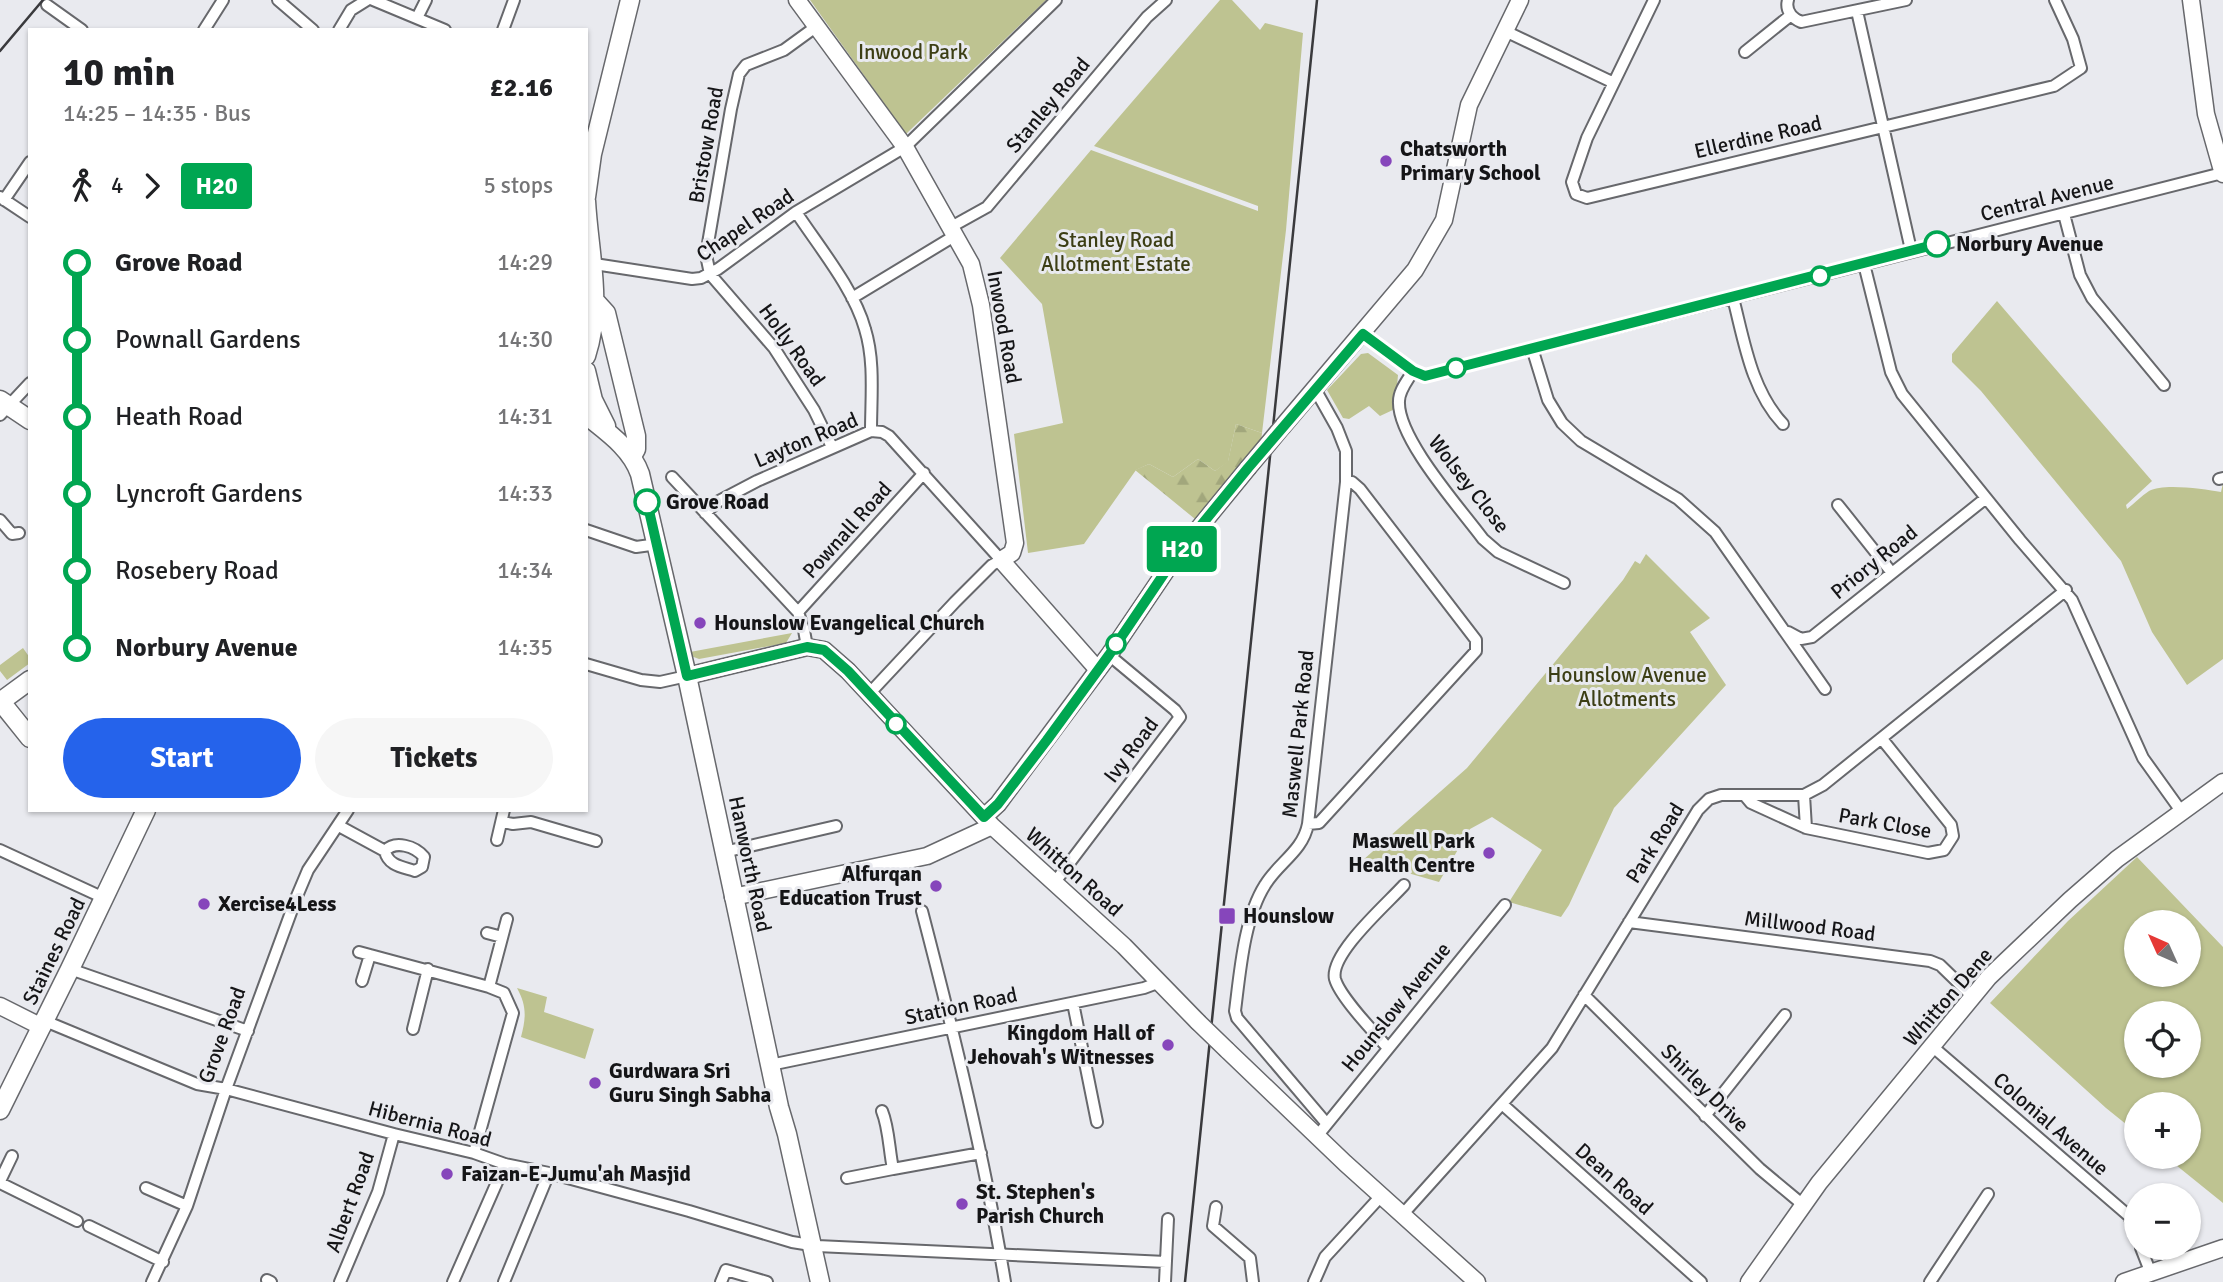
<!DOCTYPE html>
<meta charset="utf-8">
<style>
body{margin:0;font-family:Signika,sans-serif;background:#f6f6f6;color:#202124;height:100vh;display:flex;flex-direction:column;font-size:26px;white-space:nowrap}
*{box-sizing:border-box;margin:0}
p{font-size:23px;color:#757577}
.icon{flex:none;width:38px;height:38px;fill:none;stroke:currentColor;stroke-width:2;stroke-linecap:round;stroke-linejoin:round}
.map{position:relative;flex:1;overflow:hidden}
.side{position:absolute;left:28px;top:28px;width:560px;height:784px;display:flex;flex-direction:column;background:#fff;border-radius:0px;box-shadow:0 2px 5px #0004}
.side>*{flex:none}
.badge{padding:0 14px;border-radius:5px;font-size:24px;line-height:46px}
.needle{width:46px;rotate:315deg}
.fabs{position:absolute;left:2124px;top:910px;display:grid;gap:14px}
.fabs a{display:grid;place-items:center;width:77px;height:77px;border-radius:50%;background:#fff;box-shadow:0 2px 5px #0004;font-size:35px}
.map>.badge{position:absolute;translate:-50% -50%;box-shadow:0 0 0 4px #fff}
.legs{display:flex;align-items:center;gap:10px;height:77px;padding:0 35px;font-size:23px}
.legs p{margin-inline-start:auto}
.summary{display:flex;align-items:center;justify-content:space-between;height:119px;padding:0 35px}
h1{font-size:38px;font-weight:700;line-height:52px}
.action{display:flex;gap:14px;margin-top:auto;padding:14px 35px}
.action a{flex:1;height:80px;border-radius:42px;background:#2563eb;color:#fff;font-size:28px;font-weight:700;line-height:80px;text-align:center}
.action a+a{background:#f6f6f6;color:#202124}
ul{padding:0 35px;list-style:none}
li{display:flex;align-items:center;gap:24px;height:77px;font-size:26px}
li i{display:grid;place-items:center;width:10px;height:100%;margin:0 9px;background:currentColor}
li i::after{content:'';width:18px;height:18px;margin:-9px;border:5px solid;border-radius:50%;background:#fff}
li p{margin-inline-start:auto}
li:first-child i{background:linear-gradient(#0000 50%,currentColor 0)}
li:last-child i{background:linear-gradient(currentColor 50%,#0000 0)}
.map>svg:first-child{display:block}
.green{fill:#bec391;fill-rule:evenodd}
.forest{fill:url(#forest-firs)}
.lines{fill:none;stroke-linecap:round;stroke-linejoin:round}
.street-casing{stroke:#67686c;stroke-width:14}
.secondary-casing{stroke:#67686c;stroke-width:19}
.primary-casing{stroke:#67686c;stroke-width:21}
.street{stroke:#fff;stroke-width:10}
.secondary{stroke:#fff;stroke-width:16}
.primary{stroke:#fff;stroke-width:18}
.rail{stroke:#3a3a3d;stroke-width:2.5}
.secondary-bridge-casing{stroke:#67686c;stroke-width:19;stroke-linecap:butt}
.secondary-bridge{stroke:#fff;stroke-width:16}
.line-1-casing{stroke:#fff;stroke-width:16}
.line-1{stroke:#00a651;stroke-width:10}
.poi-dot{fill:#8646bb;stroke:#e9eaef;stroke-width:2.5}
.stop-1-dot{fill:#fff;stroke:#00a651;stroke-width:3.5}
.labels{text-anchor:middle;stroke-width:6;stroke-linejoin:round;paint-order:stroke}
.park-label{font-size:21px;fill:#3c3e14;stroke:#e9eaef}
.street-label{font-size:21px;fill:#151517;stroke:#e9eaef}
.poi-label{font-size:21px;font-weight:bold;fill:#151517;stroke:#e9eaef;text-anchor:start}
.stop-label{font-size:21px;font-weight:bold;fill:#151517;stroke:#e9eaef;text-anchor:start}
</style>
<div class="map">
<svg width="2223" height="1282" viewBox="0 0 2223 1282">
<defs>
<pattern id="forest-firs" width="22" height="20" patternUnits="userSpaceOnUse" patternTransform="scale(1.75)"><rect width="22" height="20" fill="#bec391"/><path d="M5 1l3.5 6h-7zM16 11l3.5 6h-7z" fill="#a2a77c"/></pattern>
</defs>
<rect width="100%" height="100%" fill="#e9eaef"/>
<!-- green -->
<path class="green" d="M810,0H1046L906,134Z
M1220,0H1232L1260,30L1265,23L1303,33L1286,230L1262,433L1236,424L1228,462L1215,471L1198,459L1173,477L1149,464L1136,470L1084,544L1028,553L1014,434L1063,423L1042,304L1000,258L1091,150L1258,211V206L1094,146Z
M1997,301L2152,481L2126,505L2127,509C2134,504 2141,496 2149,491C2163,483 2204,489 2221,492L2223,483V659L2187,685L2152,632L2121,561L1981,391L1952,362V354Z
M1368,353L1398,375L1395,409L1380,416L1369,406L1349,419L1343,418L1327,390L1361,354Z
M1646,554L1710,618L1690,632L1726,685L1614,808L1569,905L1561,917L1509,902L1542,850L1492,817L1470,829L1439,882L1363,860L1467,768L1623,580L1635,561L1640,564Z
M792,633L786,643L699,659L691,656L690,652Z
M23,648L30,658V663L7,680L0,671V665Z
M2137,857L2223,947V1203L2166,1157H2189V1104H2137V1133L2106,1108L1990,1003L2068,921ZM2137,922H2189V975H2137ZM2137,1013H2189V1066H2137Z
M517,988L547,997L544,1012L594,1029L585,1059L521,1037C526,1018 527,1006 517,988Z"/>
<!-- forest -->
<path class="forest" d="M1236,424L1262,433L1261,442L1195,519L1135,470L1149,464L1173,477L1198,459L1215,471L1228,461Z"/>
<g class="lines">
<!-- street casing -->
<g class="street-casing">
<path id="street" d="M278,0L313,30
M373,0L445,30
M1654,0L1587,138L1572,182L1576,194L1587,198L2054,86L2081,68L2073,39L2055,0
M1788,0C1785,11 1792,18 1801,22L1906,0
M47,5L82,30
M1857,11L1911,250
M417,18L426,0
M817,26L784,50L746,65L739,74L731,109L706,255L710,274L774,348L814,410L832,447
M204,30L223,0
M339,30L351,10L367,0
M503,30L514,0
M1505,31L1612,82
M1745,52L1791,15
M0,197L30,217
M4,200L30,162
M796,212C819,247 854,289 865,329C875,361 871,398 871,431
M2064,214L2080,275L2092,298L2164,385
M951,227L987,207L1147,17L1166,0
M588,263L692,279L701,278L718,269L796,212L905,147L1056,0
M1864,264L1891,372L1902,394L2020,540L2072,600L2143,758L2181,811
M852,298L956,235
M1733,298C1744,340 1751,390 1783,424
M1363,334L1413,371L1425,376L2222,173
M1532,348L1548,400L1562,423L1581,441L1678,499L1715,532L1825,689
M1413,371C1408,380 1399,390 1399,401C1397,438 1460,508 1483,539L1498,552L1564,583
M1315,389L1337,428L1346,451V482L1308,824C1303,851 1278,863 1265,885C1244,918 1240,972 1235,1011L1237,1018L1327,1124
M0,415L30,383
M672,477L798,612L804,630L807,647
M2219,479L2223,478
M1838,505L1892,573
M705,513L719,501L757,481L871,431L882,432L889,436L1001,560L992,565L955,602L868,695
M0,520L12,534L19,533
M586,530L636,547L658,544
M798,612L924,473
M1788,632L1801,639L1812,637L1986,498
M586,664L641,680L660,682L687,676
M1804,795L1806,828L1928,853L1944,850L1953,836L1951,825L1882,739
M1746,797L1751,803L1806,828
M502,822L513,824L531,822L596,841
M1308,824L1319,823L1476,651V640L1360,489L1352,482H1346
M339,826L385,851C395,840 415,846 424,857L422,867L415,871C403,867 388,866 385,851
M497,840L504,810
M0,850L104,898
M724,852L836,826
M1055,882L1180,717L1175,710L1109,655
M922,911C954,1034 984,1156 1005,1282
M1629,922L1930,961L1940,965L1974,998
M487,933L502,937
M359,952L489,987L504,993L513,1013L474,1153
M70,969L248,1031
M362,981L370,955
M489,987L507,919
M1584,995L1760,1169L1802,1204
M1073,1003L1097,1122
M45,1021L197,1084L226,1089L394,1134L474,1153L505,1164L549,1173L689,1211L792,1242L817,1246L1166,1262
M413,1029L428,969
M1387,1047C1374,1032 1340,997 1335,979C1329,954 1388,903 1404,885
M1933,1047L2129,1216L2137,1236
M770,1065L1144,988L1160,982
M1502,1104L1701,1282
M882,1111C889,1128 889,1150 893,1169L981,1153
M1705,1116L1785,1015
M1318,1135L1505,905
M847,1178L893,1169
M0,1181L12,1156
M0,1183L77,1221
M146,1188L187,1206
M1216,1207L1213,1226L1250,1258L1253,1282
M1402,1215L1552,1048L1698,810L1709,799L1721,795H1804L1823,785L2066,590
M89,1226L163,1262
M2141,1248L2150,1271
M267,1280L271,1282
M152,1282L187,1206L226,1089L297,896L308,870L348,810
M340,1282L378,1192L394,1134
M453,1282L505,1164
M504,1282L549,1173
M721,1282L726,1270L767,1282
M1165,1282L1168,1219
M1314,1282L1325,1257L1381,1196
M1930,1282L1988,1194"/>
</g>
<!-- secondary casing -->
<g class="secondary-casing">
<path id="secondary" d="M797,0L905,147L971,264L981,305L1015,543L1012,553L1001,560L1098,670
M2191,0L2206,114L2223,174
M1283,426L1415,270L1444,220L1469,105L1520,0
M687,676L807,647L824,650L848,671L992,826L1124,946L1198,1022
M984,817L998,804L1109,655L1176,556L1248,468
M733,897L927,856L992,826
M0,1006L42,1027
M1227,1050L1345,1163L1477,1282
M1749,1282L1819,1183L1989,977L2070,900L2117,859L2223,782
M2124,1282L2223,1248"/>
</g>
<!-- primary casing -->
<g class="primary-casing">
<path id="primary" d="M586,197L592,154L630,0
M586,201C589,254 603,304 586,356
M596,302L606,313L636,436V449L632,456
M586,371L593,400L606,426
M0,400L30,420
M586,415C607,432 631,448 640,474L687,676L779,1107L787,1134L820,1282
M0,702L30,680
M1,702L30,738
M0,1110L70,969L146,810"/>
</g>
<!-- street -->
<use href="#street" class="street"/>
<!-- secondary -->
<use href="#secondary" class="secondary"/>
<!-- primary -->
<use href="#primary" class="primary"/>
<!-- rail -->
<path class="rail" d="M0,51L43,0
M1185,1282L1317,0"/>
<!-- secondary-bridge casing -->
<g class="secondary-bridge-casing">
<path id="secondary-bridge" d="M1248,468L1283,426
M1198,1022L1227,1050"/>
</g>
<!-- secondary-bridge -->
<use href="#secondary-bridge" class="secondary-bridge"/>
</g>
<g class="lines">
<!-- line-1 casing -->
<g class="line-1-casing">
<path id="line-1" d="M647,502L687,676L807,647L824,650L848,671L984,817L998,804L1047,740L1109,655L1176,556L1248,468L1363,334L1413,371L1425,376L1937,244"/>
</g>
<!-- line-1 -->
<use href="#line-1" class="line-1"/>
</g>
<!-- markers -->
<g class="poi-dot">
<circle cx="1386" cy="161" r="7"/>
<circle cx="700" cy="623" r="7"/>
<circle cx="1489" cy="853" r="7"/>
<circle cx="936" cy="886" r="7"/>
<circle cx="204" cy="904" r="7"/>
<rect x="1218" y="907" width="18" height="18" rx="3.5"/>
<circle cx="1168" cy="1045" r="7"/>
<circle cx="595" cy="1083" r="7"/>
<circle cx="447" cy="1174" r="7"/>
<circle cx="962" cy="1204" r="7"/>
</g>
<g class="stop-1-dot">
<circle cx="1937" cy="244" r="12"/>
<circle cx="1820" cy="276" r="9"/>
<circle cx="1456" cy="368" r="9"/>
<circle cx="647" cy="502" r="12"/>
<circle cx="1116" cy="644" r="9"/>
<circle cx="896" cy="724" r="9"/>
</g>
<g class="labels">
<!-- park labels -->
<g class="park-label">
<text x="913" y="59">Inwood Park</text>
<text x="1116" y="247">Stanley Road<tspan x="1116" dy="24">Allotment Estate</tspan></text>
<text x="1627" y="682">Hounslow Avenue<tspan x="1627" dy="24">Allotments</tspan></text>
</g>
<!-- street labels -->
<g class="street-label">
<text transform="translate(1048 105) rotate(-50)" y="7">Stanley Road</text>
<text transform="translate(1758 137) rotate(-13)" y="7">Ellerdine Road</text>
<text transform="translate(706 145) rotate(-80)" y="7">Bristow Road</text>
<text transform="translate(2047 198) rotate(-14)" y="7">Central Avenue</text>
<text transform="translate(745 225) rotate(-34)" y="7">Chapel Road</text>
<text transform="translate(1004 327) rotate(80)" y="7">Inwood Road</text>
<text transform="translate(792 345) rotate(54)" y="7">Holly Road</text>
<text transform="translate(806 440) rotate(-23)" y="7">Layton Road</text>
<text transform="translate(1469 484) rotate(52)" y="7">Wolsey Close</text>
<text transform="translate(847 530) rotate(-48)" y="7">Pownall Road</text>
<text transform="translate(1874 562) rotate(-39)" y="7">Priory Road</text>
<text transform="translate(1298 734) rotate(-84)" y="7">Maswell Park Road</text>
<text transform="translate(1131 750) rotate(-53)" y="7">Ivy Road</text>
<text transform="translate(1885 823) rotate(10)" y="7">Park Close</text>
<text transform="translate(1655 843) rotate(-58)" y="7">Park Road</text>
<text transform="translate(750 864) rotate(78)" y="7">Hanworth Road</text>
<text transform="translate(1074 872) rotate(42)" y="7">Whitton Road</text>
<text transform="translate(1810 926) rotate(7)" y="7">Millwood Road</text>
<text transform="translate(54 951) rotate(-64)" y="7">Staines Road</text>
<text transform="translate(1948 997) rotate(-49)" y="7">Whitton Dene</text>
<text transform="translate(961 1006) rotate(-12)" y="7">Station Road</text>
<text transform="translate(1396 1007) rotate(-51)" y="7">Hounslow Avenue</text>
<text transform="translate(222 1035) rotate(-70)" y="7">Grove Road</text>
<text transform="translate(1705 1088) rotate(45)" y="7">Shirley Drive</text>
<text transform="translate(430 1124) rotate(15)" y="7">Hibernia Road</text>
<text transform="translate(2051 1124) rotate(41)" y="7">Colonial Avenue</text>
<text transform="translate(1614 1179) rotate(42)" y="7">Dean Road</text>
<text transform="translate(350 1202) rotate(-70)" y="7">Albert Road</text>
</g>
<!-- poi labels -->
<g class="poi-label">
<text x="1400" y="156">Chatsworth<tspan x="1400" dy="24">Primary School</tspan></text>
<text x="714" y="630">Hounslow Evangelical Church</text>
<text x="1475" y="848" text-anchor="end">Maswell Park<tspan x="1475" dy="24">Health Centre</tspan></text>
<text x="922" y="881" text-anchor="end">Alfurqan<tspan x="922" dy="24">Education Trust</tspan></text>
<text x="218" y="911">Xercise4Less</text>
<text x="1243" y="923">Hounslow</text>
<text x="1154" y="1040" text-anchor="end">Kingdom Hall of<tspan x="1154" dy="24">Jehovah's Witnesses</tspan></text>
<text x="609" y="1078">Gurdwara Sri<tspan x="609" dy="24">Guru Singh Sabha</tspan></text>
<text x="461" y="1181">Faizan-E-Jumu'ah Masjid</text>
<text x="976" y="1199">St. Stephen's<tspan x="976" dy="24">Parish Church</tspan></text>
</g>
<!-- stop labels -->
<g class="stop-label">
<text x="1956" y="251">Norbury Avenue</text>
<text x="666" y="509">Grove Road</text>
</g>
</g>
</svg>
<div class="fabs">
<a><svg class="needle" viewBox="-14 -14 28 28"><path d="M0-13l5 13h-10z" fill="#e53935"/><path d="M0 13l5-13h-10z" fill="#757577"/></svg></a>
<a><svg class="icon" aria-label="locate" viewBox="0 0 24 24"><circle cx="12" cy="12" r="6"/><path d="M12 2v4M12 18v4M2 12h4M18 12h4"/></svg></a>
<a>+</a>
<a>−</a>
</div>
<b class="badge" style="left:1182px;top:549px;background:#00a651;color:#fff">H20</b>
<section class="side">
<div class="summary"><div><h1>10 min</h1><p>14:25 – 14:35 · Bus</p></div><b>£2.16</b></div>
<div class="legs"><svg class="icon" aria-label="walk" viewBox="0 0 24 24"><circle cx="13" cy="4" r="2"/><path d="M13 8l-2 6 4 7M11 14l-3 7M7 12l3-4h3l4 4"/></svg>4<svg class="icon" aria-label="forward" viewBox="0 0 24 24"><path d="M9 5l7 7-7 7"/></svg><b class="badge" style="background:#00a651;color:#fff">H20</b><p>5 stops</p></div>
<ul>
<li><i style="color:#00a651"></i><b>Grove Road</b><p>14:29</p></li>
<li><i style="color:#00a651"></i><span>Pownall Gardens</span><p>14:30</p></li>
<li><i style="color:#00a651"></i><span>Heath Road</span><p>14:31</p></li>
<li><i style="color:#00a651"></i><span>Lyncroft Gardens</span><p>14:33</p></li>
<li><i style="color:#00a651"></i><span>Rosebery Road</span><p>14:34</p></li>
<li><i style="color:#00a651"></i><b>Norbury Avenue</b><p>14:35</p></li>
</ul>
<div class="action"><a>Start</a><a>Tickets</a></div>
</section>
</div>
